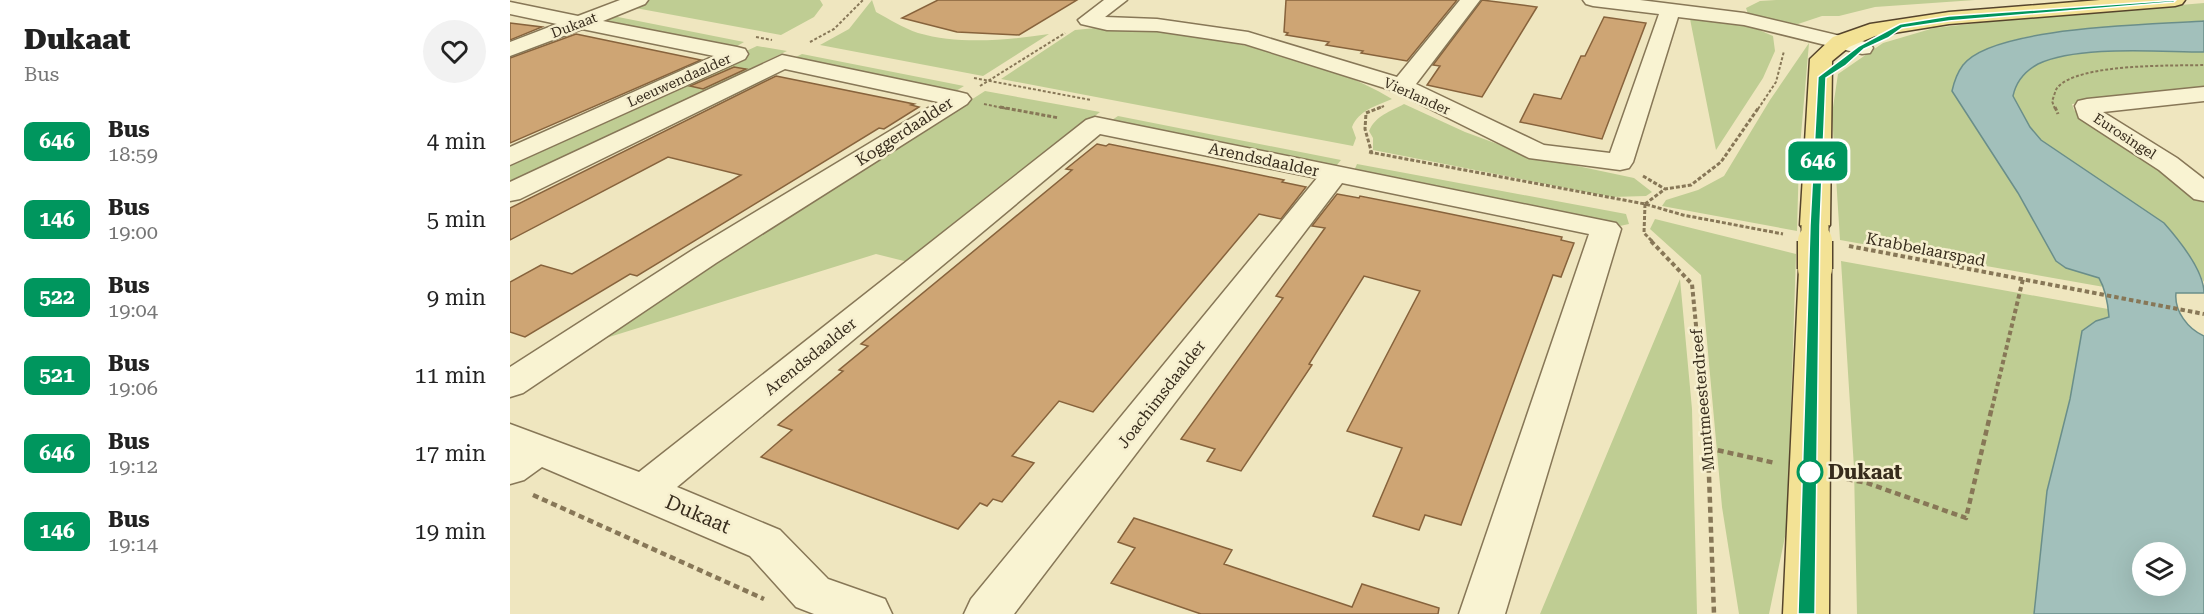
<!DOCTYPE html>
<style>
body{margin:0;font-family:"Roboto Serif",serif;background:#f2f2f2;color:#222;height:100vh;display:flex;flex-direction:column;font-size:22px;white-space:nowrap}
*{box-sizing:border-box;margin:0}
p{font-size:20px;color:#767676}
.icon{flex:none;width:33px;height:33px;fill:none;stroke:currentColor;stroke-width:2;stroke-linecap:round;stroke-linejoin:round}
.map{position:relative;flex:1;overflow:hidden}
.drawer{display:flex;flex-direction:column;background:#fff;width:510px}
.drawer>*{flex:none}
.badge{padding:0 12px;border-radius:9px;font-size:21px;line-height:39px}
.tools{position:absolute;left:1622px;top:542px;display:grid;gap:12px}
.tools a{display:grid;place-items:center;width:54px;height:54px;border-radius:50%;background:#fff;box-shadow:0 6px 24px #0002;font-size:30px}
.map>.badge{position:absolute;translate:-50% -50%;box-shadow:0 0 0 3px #fff}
.round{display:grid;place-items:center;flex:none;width:63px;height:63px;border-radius:32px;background:#f2f2f2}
.headline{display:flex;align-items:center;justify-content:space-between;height:102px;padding:0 24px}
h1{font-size:28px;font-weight:800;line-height:45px}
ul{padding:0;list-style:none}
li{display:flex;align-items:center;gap:18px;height:78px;padding:0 24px}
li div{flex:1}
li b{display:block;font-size:22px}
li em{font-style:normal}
li .badge{min-width:66px;font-weight:700;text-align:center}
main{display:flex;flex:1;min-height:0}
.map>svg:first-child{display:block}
.green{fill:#bfcd93}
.water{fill:#a2c0bb;stroke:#6a8e8a;stroke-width:1.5;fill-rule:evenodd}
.building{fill:#cea574;stroke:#87633c;stroke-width:1.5}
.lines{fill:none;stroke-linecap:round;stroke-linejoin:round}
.minor-casing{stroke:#877757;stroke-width:3}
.major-casing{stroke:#55442c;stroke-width:3}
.path-far3{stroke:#877757;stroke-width:2;stroke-dasharray:3 2;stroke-linecap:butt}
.path-far2{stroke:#877757;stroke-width:3;stroke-dasharray:4 2;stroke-linecap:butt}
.path-far1{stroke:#877757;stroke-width:4;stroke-dasharray:4.5 3;stroke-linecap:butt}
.path{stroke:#877757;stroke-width:4.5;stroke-dasharray:6 4;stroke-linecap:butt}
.minor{fill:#f9f3d2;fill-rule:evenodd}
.major{fill:#f3e295;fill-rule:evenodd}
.major-bridge-far1-casing{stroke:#55442c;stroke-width:29;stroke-linecap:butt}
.major-bridge-casing{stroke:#55442c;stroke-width:37;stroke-linecap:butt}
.major-bridge-far1{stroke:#f3e295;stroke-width:27}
.major-bridge{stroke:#f3e295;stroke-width:34}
.line{fill:#00965e;stroke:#fff;stroke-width:1.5}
.stop-dot{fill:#fff;stroke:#00965e;stroke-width:3}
.labels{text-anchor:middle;stroke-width:5;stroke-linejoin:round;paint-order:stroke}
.far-street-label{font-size:14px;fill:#372c1c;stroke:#f6efcf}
.street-label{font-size:16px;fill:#372c1c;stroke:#f6efcf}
.near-stop-label{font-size:20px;font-weight:bold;fill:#372c1c;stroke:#f6efcf;text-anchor:start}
.near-street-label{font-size:20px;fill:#372c1c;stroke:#f6efcf}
</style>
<main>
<section class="drawer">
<div class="headline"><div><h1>Dukaat</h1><p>Bus</p></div><a class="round"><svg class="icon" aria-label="heart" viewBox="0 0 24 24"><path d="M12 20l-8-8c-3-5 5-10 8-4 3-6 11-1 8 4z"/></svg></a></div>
<ul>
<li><span class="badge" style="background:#00965e;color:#fff">646</span><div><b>Bus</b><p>18:59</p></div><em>4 min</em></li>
<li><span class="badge" style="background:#00965e;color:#fff">146</span><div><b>Bus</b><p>19:00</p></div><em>5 min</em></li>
<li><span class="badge" style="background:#00965e;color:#fff">522</span><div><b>Bus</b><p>19:04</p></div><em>9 min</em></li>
<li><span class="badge" style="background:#00965e;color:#fff">521</span><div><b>Bus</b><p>19:06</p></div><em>11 min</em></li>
<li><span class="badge" style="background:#00965e;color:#fff">646</span><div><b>Bus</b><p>19:12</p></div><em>17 min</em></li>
<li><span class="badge" style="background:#00965e;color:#fff">146</span><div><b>Bus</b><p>19:14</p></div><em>19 min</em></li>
</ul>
</section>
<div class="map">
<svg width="1694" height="614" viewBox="0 0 1694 614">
<rect width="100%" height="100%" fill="#efe6bf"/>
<!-- green -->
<path class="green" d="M139,0H310L313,5L304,17L271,35L120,7Z
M362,0L366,12C379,19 393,28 408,33C450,45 497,40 539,34L473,76L310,45L339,29Z
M1266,0H1465L1365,7L1329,16H1312L1288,24L1273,23L1238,14L1236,8L1250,1Z
M1694,3V21C1660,24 1627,26 1593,29C1543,33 1495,33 1453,64L1508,193L1546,261L1556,268L1589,278L1594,287L1330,240L1322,114L1328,74L1373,43L1424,28L1503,19Z
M98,15L234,42L222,49L85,21Z
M1180,19L1242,27L1263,36L1265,51L1253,78L1206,150Z
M596,27C687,33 803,51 882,99C866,106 849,110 842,127L846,138L843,146L491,79L565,30Z
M1299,43L1289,158L1287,231L1152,206L1156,200L1188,190L1214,176L1260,100Z
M247,46L277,51L0,184V161Z
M1694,52V90L1562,104L1564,110L1694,200V282L1669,240L1531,140L1520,127L1503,96C1506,82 1515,71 1528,64C1569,45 1648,52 1694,52Z
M292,54L454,86L441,94L276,62Z
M475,91L590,112L398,262L366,254L80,343Z
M894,104L955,132L1020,156L1124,178L1142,192L1136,196L1102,197L863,150V138L859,131C866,115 880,112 894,104Z
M608,116L831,160L822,171L593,126Z
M847,164L1116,214L1119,224L1105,227L843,173Z
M1145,219L1286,254L1277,527L1259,614H1229L1212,507L1191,275L1140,229Z
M1331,261L1598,309L1599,317L1586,321L1572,332L1560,399L1537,491L1524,614H1347L1344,468Z
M1170,279L1182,409L1187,614H1030Z"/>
<!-- water -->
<path class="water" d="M1694,21V52C1648,52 1569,45 1528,64C1515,71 1506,82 1503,96L1520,127L1531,140L1654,223C1669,240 1694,270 1694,293H1666C1664,311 1678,329 1694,336V614H1524L1537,491L1560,399L1572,331L1586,321L1599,317C1598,304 1596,290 1589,278L1556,268L1546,261L1508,193L1442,91C1444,82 1447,73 1453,65C1483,26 1643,25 1694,21ZM1632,552H1665V585H1632Z"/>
<!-- building -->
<path class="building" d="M428,0H567L509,35L447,32L392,18Z
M776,0H947L897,61L851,53L853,51L816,45L819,42L776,35L778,33L774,32Z
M972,0L1027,7L972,97L917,85L930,66L923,65Z
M1094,17L1136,23L1092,139L1010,122L1024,94L1051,99L1071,56H1075Z
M0,23L32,27L0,40Z
M66,34L90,39L191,60L0,143V58Z
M224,67L236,69L193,89L180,86Z
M266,76L404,104L401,105L409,107L374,129L369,128L127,276L120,274L15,337L0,332V282L31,265L62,274L231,175L158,157L0,240V208Z
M587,144L596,146L599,144L708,166L774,180L772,182L796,187L771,219L749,214L583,412L549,401L502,456L524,463L492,502L483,499L477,506L470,503L448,529L251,457L282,430L268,425L333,371L329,370L358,346L351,344L562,170L556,169Z
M827,194L849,198L850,196L916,209L1052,237L1051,240L1064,243L1051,277L1043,275L951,525L915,515L909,530L863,516L892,448L837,431L910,291L854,276L799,364L802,365L731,471L697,461L705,449L671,439L773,298L766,296L815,228L802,226Z
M624,518L722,550L714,564L842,607L852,584L929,608L928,614H691L601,583L625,548L608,542Z"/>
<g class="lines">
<!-- minor casing -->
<g class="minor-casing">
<path id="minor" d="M110,0H138L135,4L93,21L227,47L235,49L238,54L235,59L0,165V147L204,56L72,29L0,56V42L47,24L0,14V2L68,16Z
M594,0H617L595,17L647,19L738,32L887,77L950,0H970L906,84L1034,145L1100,153L1149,14L1083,6L1076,4L1073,0H1130L1234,13L1360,43L1363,48L1360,53L1352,54L1234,25L1168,17L1123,162L1119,168L1110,170L1019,158L884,91L735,44L647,31L597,30L571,24L568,20Z
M272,55L449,92L457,94L461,99L457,104L206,263L13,393L0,397V367L184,249L428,102L275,69L10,199L0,201V182Z
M1694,87V101L1593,112L1667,158L1694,179V201L1684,199L1649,170L1569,118L1565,106L1568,101L1577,99Z
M585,117L1106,223L1111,229L995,614H949L1079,234L832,183L504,614H454L461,599L807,178L590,134L167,487L270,530L318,579L375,599L382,614H304L286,607L240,556L32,467L14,480L0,484V424L129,472L576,120Z"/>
</g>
<!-- major casing -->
<g class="major-casing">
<path id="major" d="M1590,0H1675L1672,4L1665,6L1439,24L1365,36L1339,47L1322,61L1320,225L1315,231L1305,234L1295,231L1290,225L1300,59L1323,37L1360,24L1439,12Z
M1305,260L1316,262L1321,269L1319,614H1273L1289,269L1294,262Z"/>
</g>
<!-- path-far3 -->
<path class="path-far3" d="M246,37L262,40
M300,42L324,29L353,0
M464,78L581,100
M470,86L555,33
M474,104L498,109
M867,109L874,106
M1248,109L1266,82L1274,51
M1545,109L1542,101C1544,97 1545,91 1547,88C1567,63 1663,66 1694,65"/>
<!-- path-far2 -->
<path class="path-far2" d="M490,107L549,118
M1545,107L1548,114
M859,152L1135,204L1173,215L1273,234
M862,154L855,129L856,113L871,107
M1133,176L1155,189
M1135,204L1155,189L1181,185L1211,162L1249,107
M1135,204L1134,233L1143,242"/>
<!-- path-far1 -->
<path class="path-far1" d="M1141,241L1182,284L1194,408
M1339,246L1694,314
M1482,408L1513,279"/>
<!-- path -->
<path class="path" d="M1194,407L1198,448L1204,614
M1198,448L1265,463
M1337,479L1357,483L1456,518L1482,407
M23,495L254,599"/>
<!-- minor -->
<use href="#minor" class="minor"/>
<!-- major -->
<use href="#major" class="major"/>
<!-- major-bridge-far1 casing -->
<g class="major-bridge-far1-casing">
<path id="major-bridge-far1" d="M1305,225V242"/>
</g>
<!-- major-bridge casing -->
<g class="major-bridge-casing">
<path id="major-bridge" d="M1305,241V269"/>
</g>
<!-- major-bridge-far1 -->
<use href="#major-bridge-far1" class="major-bridge-far1"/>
<!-- major-bridge -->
<use href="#major-bridge" class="major-bridge"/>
</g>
<!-- line -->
<path class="line" d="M1664,2L1439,21L1392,28L1378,38L1354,49L1335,66L1316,78L1310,225L1305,614H1288L1300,225L1308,77L1349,46L1390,24L1439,16L1666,0Z"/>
<!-- markers -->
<circle class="stop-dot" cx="1300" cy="472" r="12"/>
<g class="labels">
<!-- far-street labels -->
<g class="far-street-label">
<text transform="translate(64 25) rotate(-21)" y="5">Dukaat</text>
<text transform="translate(169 80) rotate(-24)" y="5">Leeuwendaalder</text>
<text transform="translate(907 96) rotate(24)" y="5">Vierlander</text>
<text transform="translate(1615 136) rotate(33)" y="5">Eurosingel</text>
</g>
<!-- street labels -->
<g class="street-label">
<text transform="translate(394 131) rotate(-33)" y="6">Koggerdaalder</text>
<text transform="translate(754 159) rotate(12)" y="6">Arendsdaalder</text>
<text transform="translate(1416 249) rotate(11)" y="6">Krabbelaarspad</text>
<text transform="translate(300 356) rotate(-39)" y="6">Arendsdaalder</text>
<text transform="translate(651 394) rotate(-52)" y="6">Joachimsdaalder</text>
<text transform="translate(1192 400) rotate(-95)" y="6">Muntmeesterdreef</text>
</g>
<!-- near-stop labels -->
<g class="near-stop-label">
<text x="1318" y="479">Dukaat</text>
</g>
<!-- near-street labels -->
<g class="near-street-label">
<text transform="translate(188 514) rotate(23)" y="7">Dukaat</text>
</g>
</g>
</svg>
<div class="tools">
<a><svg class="icon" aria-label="layers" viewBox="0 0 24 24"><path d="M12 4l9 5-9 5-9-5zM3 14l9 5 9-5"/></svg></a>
</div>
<b class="badge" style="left:1308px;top:161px;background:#00965e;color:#fff">646</b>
</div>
</main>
